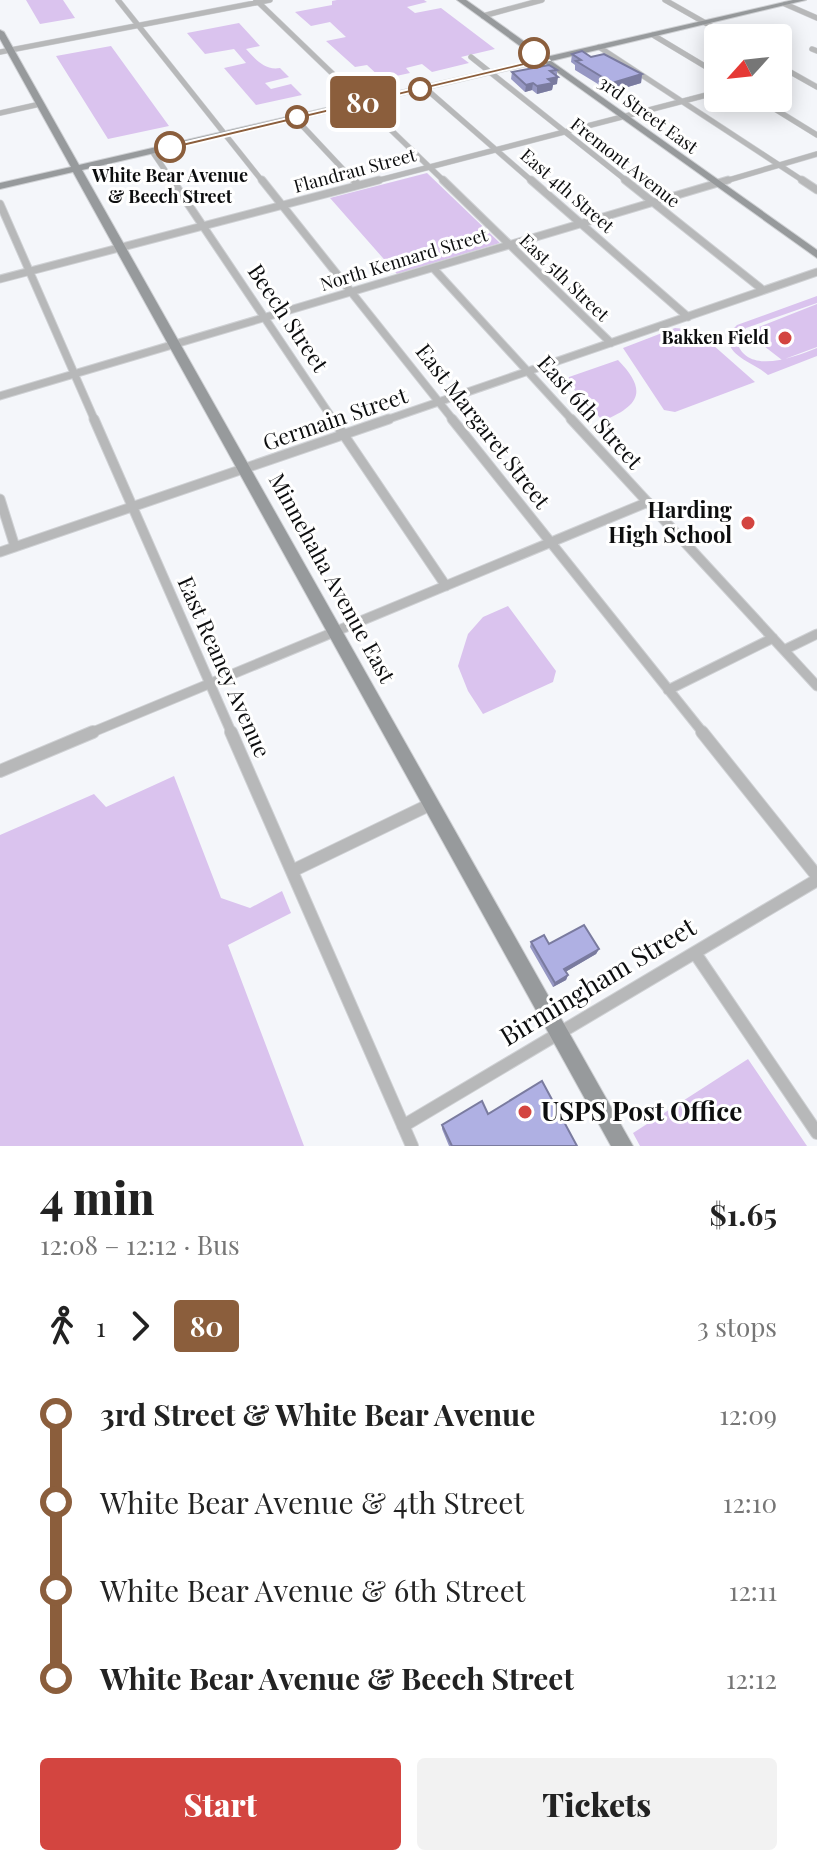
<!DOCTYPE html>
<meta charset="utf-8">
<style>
body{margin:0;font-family:"Playfair Display",serif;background:#f2f2f2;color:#222;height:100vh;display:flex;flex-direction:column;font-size:30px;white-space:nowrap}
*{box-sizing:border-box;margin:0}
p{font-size:26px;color:#767676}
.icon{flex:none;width:44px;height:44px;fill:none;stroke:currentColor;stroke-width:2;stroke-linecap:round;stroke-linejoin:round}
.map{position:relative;height:1146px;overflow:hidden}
.sheet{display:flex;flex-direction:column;background:#fff;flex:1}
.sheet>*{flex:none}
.badge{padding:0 16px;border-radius:6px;font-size:28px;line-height:52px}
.needle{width:52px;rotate:243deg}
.fabs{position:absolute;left:704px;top:24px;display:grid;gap:16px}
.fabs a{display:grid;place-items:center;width:88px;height:88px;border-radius:8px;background:#fff;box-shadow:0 4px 20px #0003;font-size:40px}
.map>.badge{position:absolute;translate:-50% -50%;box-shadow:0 0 0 4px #fff}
.legs{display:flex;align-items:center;gap:12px;height:88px;padding:0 40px;font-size:26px}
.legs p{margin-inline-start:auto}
.headline{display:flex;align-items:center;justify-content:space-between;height:136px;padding:0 40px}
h1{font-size:44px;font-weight:800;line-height:60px}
.action{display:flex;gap:16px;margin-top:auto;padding:16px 40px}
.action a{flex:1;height:92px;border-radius:8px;background:#d34540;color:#fff;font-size:32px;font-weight:800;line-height:92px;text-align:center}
.action a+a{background:#f2f2f2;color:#222}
ul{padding:0 40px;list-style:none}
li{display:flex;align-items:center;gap:28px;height:88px;font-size:30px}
li i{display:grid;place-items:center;width:12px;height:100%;margin:0 10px;background:currentColor}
li i::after{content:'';width:20px;height:20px;margin:-10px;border:6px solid;border-radius:50%;background:#fff}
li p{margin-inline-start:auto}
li:first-child i{background:linear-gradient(#0000 50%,currentColor 0)}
li:last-child i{background:linear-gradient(currentColor 50%,#0000 0)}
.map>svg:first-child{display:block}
.green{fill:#dac3ee}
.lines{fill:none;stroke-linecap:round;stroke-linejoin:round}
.street-far3-casing{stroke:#cfd1d4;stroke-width:6}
.street-far2-casing{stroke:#cfd1d4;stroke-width:9}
.street-far1-casing{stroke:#cfd1d4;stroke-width:11}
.street-casing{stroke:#cfd1d4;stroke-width:14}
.secondary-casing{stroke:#cfd1d4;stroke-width:2}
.street-far3{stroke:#b7b8b9;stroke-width:5}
.street-far2{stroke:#b7b8b9;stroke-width:7}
.street-far1{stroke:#b7b8b9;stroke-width:9}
.street{stroke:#b7b8b9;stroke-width:12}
.secondary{fill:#979a9c;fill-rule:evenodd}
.wall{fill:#9697c3}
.shaded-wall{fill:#7a7b9f}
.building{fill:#afb0e3;stroke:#7a7b9f;stroke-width:2}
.line-1{fill:#8b5e3c;stroke:#fff;stroke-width:2}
.stop-1-dot{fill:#fff;stroke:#8b5e3c;stroke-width:4}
.poi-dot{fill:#d34540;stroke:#fff;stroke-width:3}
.labels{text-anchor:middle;stroke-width:6;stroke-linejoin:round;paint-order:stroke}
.far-street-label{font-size:18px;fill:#0d0e0f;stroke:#fff}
.far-stop-label{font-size:18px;font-weight:bold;fill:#0d0e0f;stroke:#fff}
.far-poi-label{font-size:18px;font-weight:bold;fill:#0d0e0f;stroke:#fff;text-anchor:end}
.street-label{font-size:22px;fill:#0d0e0f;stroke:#fff}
.poi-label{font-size:22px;font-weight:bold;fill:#0d0e0f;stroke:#fff;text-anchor:end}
.near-street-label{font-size:26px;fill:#0d0e0f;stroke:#fff}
.near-poi-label{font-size:26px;font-weight:bold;fill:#0d0e0f;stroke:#fff;text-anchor:start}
</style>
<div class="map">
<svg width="817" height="1146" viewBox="0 0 817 1146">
<rect width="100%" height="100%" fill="#f4f6fa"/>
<!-- green -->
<path class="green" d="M26,0H63L75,18L40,24Z
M337,0H424L427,2L407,7L415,13L441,8L495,49L461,57L469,63L432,72L422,64L406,68L410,73L382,79L367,65L355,67L326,41L346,37L330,22L311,26L295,12L332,5V1Z
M239,23L260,46L246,49C255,59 265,71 280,68L289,77L265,83L271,89L291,84L302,95L256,105L224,68L246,63L234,49L205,54L187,33Z
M111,46L169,126L108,139L56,56Z
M427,173L500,243L397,274L330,198Z
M817,296V303L746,328L736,339C745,377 794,357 817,348V356L768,375C753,362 726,357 728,334L737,325Z
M817,304V347L782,360L746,332Z
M675,328L696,330L755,382L675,412L664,410L623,348Z
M618,360C648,391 640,405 603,421L568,383L569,377Z
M508,606L556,671L553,682L483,714L468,691L458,666L468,634L483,617Z
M174,776L221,898L250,908L282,891L291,913L228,945L304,1146H0V835L94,794L106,807Z
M748,1059L807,1146H640L633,1133Z"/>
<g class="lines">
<!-- street-far3 casing -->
<g class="street-far3-casing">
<path id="street-far3" d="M118,0L263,182
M256,0L445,182
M665,0L732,38
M785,4L817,18
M483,16L542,0
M653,35L718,74
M599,47L805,182
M812,49L817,51
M0,52L270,0
M471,57L628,182
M778,65L817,87
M425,88L533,182
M757,98L817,135
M0,113L40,104
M295,118L355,182
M152,151L173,182
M372,182L718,92
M722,182L817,154"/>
</g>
<!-- street-far2 casing -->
<g class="street-far2-casing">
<path id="street-far2" d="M172,180L334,421
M262,180L454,421
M354,180L358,185
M443,180L611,343
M531,180L688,317
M625,180L763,290
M802,180L817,190
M0,204L95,421
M434,269L573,421
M0,279L379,180
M0,396L728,180
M383,421L817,272"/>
</g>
<!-- street-far1 casing -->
<g class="street-far1-casing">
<path id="street-far1" d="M94,419L232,734
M333,419L446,586
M452,419L704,734
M571,419L817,686
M0,499L15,547
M0,552L389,419
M784,650L817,634
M668,690L773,638
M88,734L648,502"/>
</g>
<!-- street casing -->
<g class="street-casing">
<path id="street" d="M231,732L412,1146
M702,732L817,876
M0,771L93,732
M292,871L431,804
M695,953L817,1133
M403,1126L817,880"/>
</g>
<!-- secondary casing -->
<g class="secondary-casing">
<path id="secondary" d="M457,0H466L546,57L793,0H806L551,61L817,250V258L543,62L82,170L633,1146H611L73,172L0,189V183L71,167L0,39V30L4,32L79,165L538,59Z"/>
</g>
<!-- street-far3 -->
<use href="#street-far3" class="street-far3"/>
<!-- street-far2 -->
<use href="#street-far2" class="street-far2"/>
<!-- street-far1 -->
<use href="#street-far1" class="street-far1"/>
<!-- street -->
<use href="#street" class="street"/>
<!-- secondary -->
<use href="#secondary" class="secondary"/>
</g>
<!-- wall -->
<path class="wall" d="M572,54L591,57L642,74L641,83L611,92L575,70V65L571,62Z
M557,70V84L553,85L552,90L537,94L532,90L525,92L511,79L512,72Z
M531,942L549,944L599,949L596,954L565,972L568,975L566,980L553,987L530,947Z
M488,1114L577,1146H449L442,1129V1125Z"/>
<!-- shaded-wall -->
<path class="shaded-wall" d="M642,74L641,83L611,92L612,83Z
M558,77L557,84L553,85L552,90L537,94V86L548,79Z
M533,83L532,90L525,92L526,85Z
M599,949L596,954L562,974L564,969Z
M568,975L566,980L553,987L555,983Z"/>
<!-- building -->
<path class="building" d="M582,51L591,57L604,54L642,74L612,83L576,61L581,60L572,54Z
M549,65L557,70L550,71L558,77L548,79L553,83L537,86L533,83L526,85L512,72Z
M584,925L599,949L564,969L568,975L555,983L531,942L544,935L549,944Z
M542,1081L577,1146H452L442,1125L482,1101L488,1114Z"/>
<!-- line-1 -->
<path class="line-1" d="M531,51H537L549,60L170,150L165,147L537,59Z"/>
<!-- markers -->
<g class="stop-1-dot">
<circle cx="534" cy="53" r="14"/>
<circle cx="420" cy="89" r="10"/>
<circle cx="297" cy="117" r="10"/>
<circle cx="170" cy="147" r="14"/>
</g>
<g class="poi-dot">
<circle cx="785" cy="338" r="8"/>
<circle cx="748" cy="523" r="8"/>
<circle cx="525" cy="1112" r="8"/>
</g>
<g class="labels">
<!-- far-street labels -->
<g class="far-street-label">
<text transform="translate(648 115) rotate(36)" y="6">3rd Street East</text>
<text transform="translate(625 163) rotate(38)" y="6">Fremont Avenue</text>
<text transform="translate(355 171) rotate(-15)" y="6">Flandrau Street</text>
<text transform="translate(567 191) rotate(41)" y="6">East 4th Street</text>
<text transform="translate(404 260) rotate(-17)" y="6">North Kennard Street</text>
<text transform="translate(564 278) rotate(44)" y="6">East 5th Street</text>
</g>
<!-- far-stop labels -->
<g class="far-stop-label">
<text x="170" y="182">White Bear Avenue<tspan x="170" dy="21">&amp; Beech Street</tspan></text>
</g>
<!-- far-poi labels -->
<g class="far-poi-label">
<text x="769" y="344">Bakken Field</text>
</g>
<!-- street labels -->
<g class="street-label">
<text transform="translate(288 318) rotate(56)" y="8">Beech Street</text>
<text transform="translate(590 412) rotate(48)" y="8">East 6th Street</text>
<text transform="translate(335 419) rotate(-19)" y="8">Germain Street</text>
<text transform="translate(483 426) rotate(52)" y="8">East Margaret Street</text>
<text transform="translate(332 578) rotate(61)" y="8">Minnehaha Avenue East</text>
<text transform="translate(224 667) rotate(66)" y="8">East Reaney Avenue</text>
</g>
<!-- poi labels -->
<g class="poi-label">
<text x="732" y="518">Harding<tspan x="732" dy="25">High School</tspan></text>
</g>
<!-- near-street labels -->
<g class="near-street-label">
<text transform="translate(598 982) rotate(-31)" y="9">Birmingham Street</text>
</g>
<!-- near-poi labels -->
<g class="near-poi-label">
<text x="541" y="1121">USPS Post Office</text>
</g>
</g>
</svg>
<div class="fabs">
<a><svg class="needle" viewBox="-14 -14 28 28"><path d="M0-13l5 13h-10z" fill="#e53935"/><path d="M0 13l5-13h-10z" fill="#767676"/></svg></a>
</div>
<b class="badge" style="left:363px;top:102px;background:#8b5e3c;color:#fff">80</b>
</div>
<section class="sheet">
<div class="headline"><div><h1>4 min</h1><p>12:08 – 12:12 · Bus</p></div><b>$1.65</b></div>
<div class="legs"><svg class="icon" aria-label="walk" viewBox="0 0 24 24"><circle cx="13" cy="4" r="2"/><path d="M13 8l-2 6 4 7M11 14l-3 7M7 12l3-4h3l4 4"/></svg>1<svg class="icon" aria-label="forward" viewBox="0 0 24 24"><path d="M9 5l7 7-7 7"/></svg><b class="badge" style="background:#8b5e3c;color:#fff">80</b><p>3 stops</p></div>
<ul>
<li><i style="color:#8b5e3c"></i><b>3rd Street &amp; White Bear Avenue</b><p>12:09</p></li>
<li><i style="color:#8b5e3c"></i><span>White Bear Avenue &amp; 4th Street</span><p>12:10</p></li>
<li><i style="color:#8b5e3c"></i><span>White Bear Avenue &amp; 6th Street</span><p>12:11</p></li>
<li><i style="color:#8b5e3c"></i><b>White Bear Avenue &amp; Beech Street</b><p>12:12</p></li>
</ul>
<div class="action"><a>Start</a><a>Tickets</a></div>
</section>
